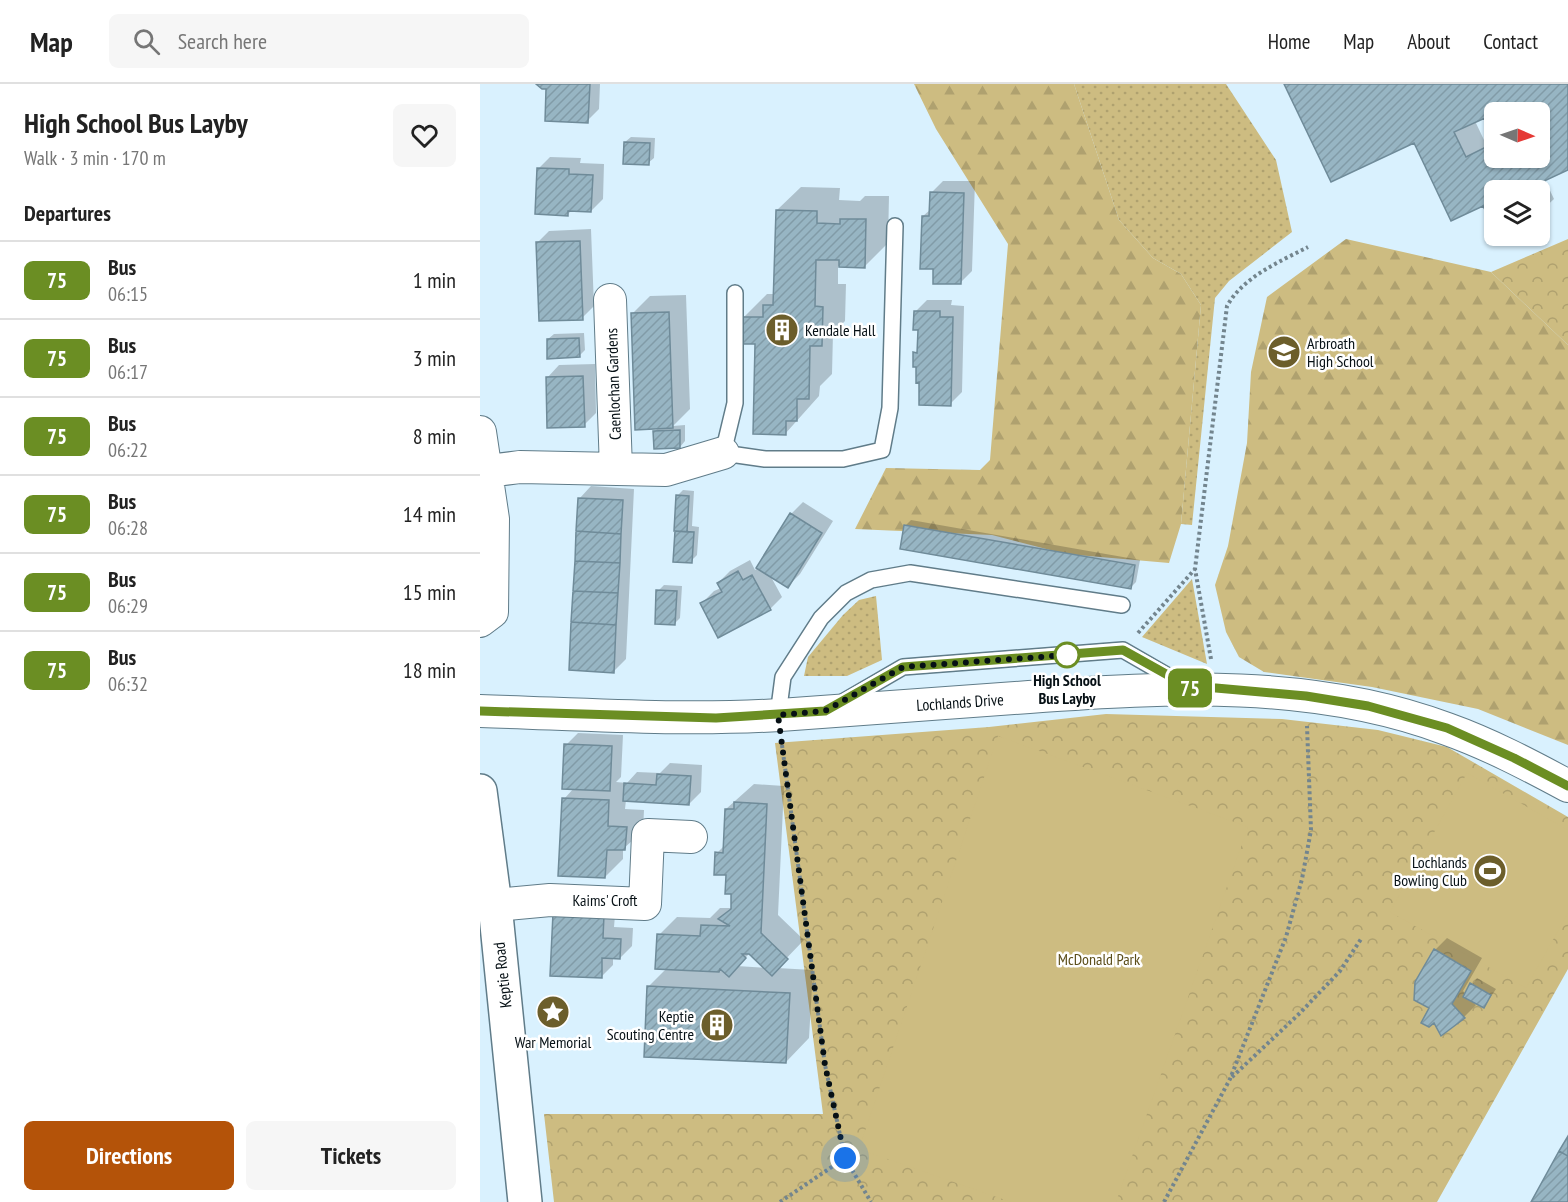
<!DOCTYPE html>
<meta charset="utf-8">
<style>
body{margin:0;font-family:"PT Sans Narrow",sans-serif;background:#f6f6f6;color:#222;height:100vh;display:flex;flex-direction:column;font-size:22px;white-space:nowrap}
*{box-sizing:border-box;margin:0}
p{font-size:20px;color:#767676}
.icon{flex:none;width:33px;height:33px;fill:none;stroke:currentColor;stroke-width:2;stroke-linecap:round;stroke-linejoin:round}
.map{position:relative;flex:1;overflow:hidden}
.panel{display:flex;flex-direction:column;background:#fff;width:480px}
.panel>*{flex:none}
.badge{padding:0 12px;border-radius:9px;font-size:21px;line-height:39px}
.needle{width:39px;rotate:92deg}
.fabs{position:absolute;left:1004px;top:18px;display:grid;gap:12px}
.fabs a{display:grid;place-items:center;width:66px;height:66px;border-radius:9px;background:#fff;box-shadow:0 2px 4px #0004;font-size:30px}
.you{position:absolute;width:30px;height:30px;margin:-15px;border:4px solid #fff;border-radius:50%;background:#1a73e8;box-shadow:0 0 0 9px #1a73e833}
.map>.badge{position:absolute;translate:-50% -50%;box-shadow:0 0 0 3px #fff}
h2{padding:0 24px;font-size:22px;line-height:54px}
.round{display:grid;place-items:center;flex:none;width:63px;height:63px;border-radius:9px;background:#f6f6f6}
.summary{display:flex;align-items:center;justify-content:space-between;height:102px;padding:0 24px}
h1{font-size:28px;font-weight:600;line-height:45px}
.cta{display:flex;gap:12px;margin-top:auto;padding:12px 24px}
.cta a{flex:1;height:69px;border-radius:9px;background:#b45309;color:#fff;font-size:24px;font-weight:600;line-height:69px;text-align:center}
.cta a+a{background:#f6f6f6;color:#222}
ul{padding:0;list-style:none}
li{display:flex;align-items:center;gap:18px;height:78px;padding:0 24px;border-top:2px solid #e0e0e0}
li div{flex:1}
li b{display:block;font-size:22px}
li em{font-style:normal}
li .badge{min-width:66px;font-weight:700;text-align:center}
header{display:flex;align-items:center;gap:36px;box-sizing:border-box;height:84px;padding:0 30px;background:#fff;border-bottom:2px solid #e0e0e0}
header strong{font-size:28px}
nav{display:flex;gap:33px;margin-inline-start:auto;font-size:21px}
.search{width:420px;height:54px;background:#f6f6f6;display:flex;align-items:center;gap:15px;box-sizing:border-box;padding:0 21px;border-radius:9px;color:#767676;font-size:22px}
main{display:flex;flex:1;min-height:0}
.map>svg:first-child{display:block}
.grass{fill:url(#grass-dots)}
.forest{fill:url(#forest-firs)}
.park{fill:url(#park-crowns)}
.pitch{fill:#cdbc81}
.shadow{fill:#0003;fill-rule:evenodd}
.building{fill:url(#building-hatch);stroke:#6f8b99;stroke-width:1.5;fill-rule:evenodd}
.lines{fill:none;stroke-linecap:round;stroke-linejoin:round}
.service-casing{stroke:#607c89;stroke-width:18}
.minor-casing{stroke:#607c89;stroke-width:34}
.secondary-casing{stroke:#607c89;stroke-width:36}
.path{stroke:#73858e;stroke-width:4;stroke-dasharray:3 3;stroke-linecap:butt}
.service{stroke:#fff;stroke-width:15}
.minor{stroke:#fff;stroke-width:32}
.secondary{stroke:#fff;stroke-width:33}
.line-casing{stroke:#fff;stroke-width:14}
.line{stroke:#6b8e23;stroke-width:9}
.walk{stroke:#061015;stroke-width:6;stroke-dasharray:0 10.8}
.stop-dot{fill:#fff;stroke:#6b8e23;stroke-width:3}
.labels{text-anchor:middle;stroke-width:5;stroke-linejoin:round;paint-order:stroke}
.poi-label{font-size:16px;fill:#061015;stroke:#fff;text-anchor:start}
.street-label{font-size:16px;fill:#061015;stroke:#fff}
.stop-label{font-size:16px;font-weight:bold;fill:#061015;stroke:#fff}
.park-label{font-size:16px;fill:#5c4e1a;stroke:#fff}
</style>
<header>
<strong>Map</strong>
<div class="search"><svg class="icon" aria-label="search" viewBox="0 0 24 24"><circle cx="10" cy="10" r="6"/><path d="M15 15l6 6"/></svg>Search here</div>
<nav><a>Home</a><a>Map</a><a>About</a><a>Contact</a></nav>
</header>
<main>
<section class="panel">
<div class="summary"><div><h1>High School Bus Layby</h1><p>Walk · 3 min · 170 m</p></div><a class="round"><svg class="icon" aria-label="heart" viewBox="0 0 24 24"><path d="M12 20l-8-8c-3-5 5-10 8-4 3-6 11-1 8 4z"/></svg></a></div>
<h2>Departures</h2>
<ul>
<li><span class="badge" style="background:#6b8e23;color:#fff">75</span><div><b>Bus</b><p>06:15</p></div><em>1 min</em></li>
<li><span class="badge" style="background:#6b8e23;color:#fff">75</span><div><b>Bus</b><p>06:17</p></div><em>3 min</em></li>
<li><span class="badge" style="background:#6b8e23;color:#fff">75</span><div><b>Bus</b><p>06:22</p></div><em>8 min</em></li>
<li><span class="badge" style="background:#6b8e23;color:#fff">75</span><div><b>Bus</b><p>06:28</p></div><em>14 min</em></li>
<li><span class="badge" style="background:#6b8e23;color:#fff">75</span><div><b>Bus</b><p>06:29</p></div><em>15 min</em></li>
<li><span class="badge" style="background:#6b8e23;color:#fff">75</span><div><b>Bus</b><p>06:32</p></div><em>18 min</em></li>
</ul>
<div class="cta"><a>Directions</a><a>Tickets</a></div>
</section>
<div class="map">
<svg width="1088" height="1118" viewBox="0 0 1088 1118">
<defs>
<pattern id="grass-dots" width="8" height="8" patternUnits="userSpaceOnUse" patternTransform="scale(1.5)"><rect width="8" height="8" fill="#cdbc81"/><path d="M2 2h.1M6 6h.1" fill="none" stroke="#afa16f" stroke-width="1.8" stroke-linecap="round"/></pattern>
<pattern id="forest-firs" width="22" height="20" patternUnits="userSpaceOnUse" patternTransform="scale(1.5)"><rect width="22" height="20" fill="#cdbc81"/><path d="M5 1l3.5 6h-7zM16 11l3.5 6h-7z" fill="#afa16f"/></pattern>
<pattern id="park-crowns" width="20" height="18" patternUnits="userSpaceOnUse" patternTransform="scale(1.5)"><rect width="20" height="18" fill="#cdbc81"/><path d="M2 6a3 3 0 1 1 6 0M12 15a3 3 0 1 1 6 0" fill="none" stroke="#afa16f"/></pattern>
<pattern id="building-hatch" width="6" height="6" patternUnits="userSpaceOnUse" patternTransform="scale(1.5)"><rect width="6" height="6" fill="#97b5c3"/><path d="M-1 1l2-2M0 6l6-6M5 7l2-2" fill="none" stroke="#819ba7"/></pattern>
</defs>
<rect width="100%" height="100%" fill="#d9f1fe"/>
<!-- grass -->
<path class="grass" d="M594,0H746L796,76L812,148L749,197L735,214L712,441L701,440L721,221L701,190L673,174L639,136Z
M712,495L727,580L662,553Z
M396,512L402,576L367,592H324L328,573L363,531L379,516Z"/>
<!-- forest -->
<path class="forest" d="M434,0H594L639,136L673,174L701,190L721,221L701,440L689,479L586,470L512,451L375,445L406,384L500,386L510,376L528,160L456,45Z
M866,155L1011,188L1088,261V661L998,625L892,603L784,588L759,573L746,548L735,501L748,462L767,359L771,288L787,213Z"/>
<!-- park -->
<path class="park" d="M1088,155V261L1011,188Z
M626,630L802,635L898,646L967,663L1088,733V885L957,1118H74L64,1030H343L295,659L509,643Z"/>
<!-- pitch -->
<path class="pitch" d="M518,652L768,743L636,1118H531L379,1065Z
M987,689L1088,746V829L1046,904L910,828Z"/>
<!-- shadow -->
<path class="shadow" d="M59,0H120L119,25L107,37L68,3Z
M806,0H1088L1065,96L1074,115L1059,129V106H1014V141L1004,120L935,57ZM1014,28H1059V74H1014V51L1004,56L995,37L1005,32L1014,51Z
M151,53L175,54L174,74L168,79L145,58Z
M70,73L101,74L100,79L124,80L123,115L111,127L92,126L88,130L58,85Z
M463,97H495L492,187L480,199L443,132L451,125V109Z
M321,103L360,104L359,116L380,117L385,112H409L408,159L385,182H358V200H366L365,237L353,249L352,290L340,302L339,312L305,350L277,258L264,233L287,210H295L297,126Z
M111,145L114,222L102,234L57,159L69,147Z
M206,211L210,325L193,342L205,341V357L200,363L174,348L179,343L152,230L170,212Z
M447,216H472L471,221L484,222L482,308L470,320L441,297L435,269L439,265L440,245L435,228Z
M104,249L105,266L99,272L68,255L74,250Z
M115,280L116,329L104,341L67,294L79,281Z
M111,402L154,405L146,575L134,587L99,415Z
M203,406L214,407L212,442L219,443L217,471L211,477L197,412Z
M323,418L353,437L320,490L308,502L290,491L302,513L290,525L222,519L234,507L241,504L238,499L250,487L270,476L275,486L278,484L311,430Z
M431,436L660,476L656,498L650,504L425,442Z
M184,501L202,502L200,534L195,539L178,507Z
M98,649L143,651L141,693L136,698L147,699L157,688L180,689L190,679L222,681L221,708L209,720L146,716L145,725L164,726L163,747L143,765V775L125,793L84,715L94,704L86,661Z
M274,700L304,702L298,831L324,856L297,884L333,886L329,954L306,978L168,903L187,884L179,851L197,833L230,834L240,824H251L253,823V809L248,790L237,769L245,761L246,725ZM270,869L286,884L257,882Z
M136,820L134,843L153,844L152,862L140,874L133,873V881L121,893L72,890Z
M967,854L1002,874L983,907L986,910L997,894L1016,905L1004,923L991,916L996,921L984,933L951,924L955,866Z"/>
<!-- building -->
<path class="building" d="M56,0H110L108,39L65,37L66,5H62Z
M804,0H1088V86L1045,106H1014V144L1003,122L971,137L934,59L851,98ZM1014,28H1059V74H1014V59L986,73L974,48L1005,34L1014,54Z
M144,58L170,59L169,81L143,80Z
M57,84L89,85V90L113,91L111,128L88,127V132L55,130Z
M450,108L484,109L481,200H453V185H440L442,132H449Z
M296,126L337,127V139L360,140V135H386L385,184L359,183V176H336L335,222L343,223L342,262H330L329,315H317V337H306V351L273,350L275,260H262V233H283V221H293Z
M100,157L103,236L59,237L56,158Z
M434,227H460V233H473L471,322L439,321V298L436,299V283H433V268L437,269L438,246H433Z
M189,228L193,344L155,346L151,229Z
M99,254L100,273L67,275V255Z
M103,292L105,343L67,344L66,293Z
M200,346V364L174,365L173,347Z
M196,411L209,412L207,448L194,447Z
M98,414L143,416L141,450L96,447Z
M310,429L342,449L308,504L276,484Z
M424,441L655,481L651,505L420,465Z
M96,447L141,450L140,479L95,477Z
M195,447L214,448L212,479L193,478Z
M95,477L140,479L138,509L93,507Z
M258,487L263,496L272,491L291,526L238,554L220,519L242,508L237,499Z
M176,506L197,507L195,541L175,540Z
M93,507L138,509L136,541L91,538Z
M91,538L136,541L134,589L89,586Z
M84,660L132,662L130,707L82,705Z
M177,690L211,692L209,721L143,717L144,699L176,701Z
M82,714L129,716L128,742L147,743L145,766H127L125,794L78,792Z
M254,718L287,720L281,849L308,875L292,892L269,870H262L266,874L249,893L240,885L239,888L175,885L177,850L220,852L221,841L250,842L238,835L251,825V810H245L246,791H234L235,768L243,769L245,725H254Z
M73,829L124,831L123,854L141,855L140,875L122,874V894L70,892Z
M954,865L991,887L972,920L985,934L961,952L954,939L949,943L941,939L949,924L934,916L935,898Z
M990,899L1011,911L1004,924L983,913Z
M167,902L310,909L306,979L164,973Z
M1088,1052V1072L1079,1067Z
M1079,1067L1088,1072V1118H1051Z"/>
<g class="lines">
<!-- service casing -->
<g class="service-casing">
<path id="service" d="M255,209V319L243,369L285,375H363L402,366L410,324L415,142
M361,619L423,583L643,566L702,600
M298,631L303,593L341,534L366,509L391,496L430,489L642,521"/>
</g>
<!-- minor casing -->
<g class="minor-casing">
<path id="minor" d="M130,216L136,385
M0,348L13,435L12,528L0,537
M0,388L40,383L186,386L243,369
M0,627C100,630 200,637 300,631C383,625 466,619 549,613C688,603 834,595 967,645C1009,660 1049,681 1088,702
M15,821L70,816L165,820L168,751L211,753"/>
</g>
<!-- secondary casing -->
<g class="secondary-casing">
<path id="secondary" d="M0,707L15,821L45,1118"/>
</g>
<!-- path -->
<path class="path" d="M658,549L715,485
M731,575L715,485L747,222C763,193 799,178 828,163
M302,661L345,981L365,1074L391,1118
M752,993L820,929L860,887L881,855
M300,1118L365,1074
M684,1118L750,995L806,853L822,795L831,746L827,642"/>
<!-- service -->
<use href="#service" class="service"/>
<!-- minor -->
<use href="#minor" class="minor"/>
<!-- secondary -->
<use href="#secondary" class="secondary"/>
</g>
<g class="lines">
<!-- line casing -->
<g class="line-casing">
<path id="line" d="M0,627L236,634L345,627L423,583L643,566L711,604H736L826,612L888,622L967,644L1034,674L1088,702"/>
</g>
<!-- line -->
<use href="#line" class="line"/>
<!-- walk -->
<path class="walk" d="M365,1074L345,981L298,631L345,627L423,583L587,571"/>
</g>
<!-- icons -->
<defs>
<g id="building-disc" transform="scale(1.725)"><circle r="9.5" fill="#6c5e2b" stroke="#fff"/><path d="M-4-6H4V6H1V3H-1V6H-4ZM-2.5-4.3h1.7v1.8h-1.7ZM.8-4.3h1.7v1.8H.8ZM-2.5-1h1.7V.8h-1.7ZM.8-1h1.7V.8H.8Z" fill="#fff"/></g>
<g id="school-disc" transform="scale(1.725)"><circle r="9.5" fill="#6c5e2b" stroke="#fff"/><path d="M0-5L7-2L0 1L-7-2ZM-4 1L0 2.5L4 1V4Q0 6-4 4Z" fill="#fff"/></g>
<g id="stadium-disc" transform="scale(1.725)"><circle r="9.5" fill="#6c5e2b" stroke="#fff"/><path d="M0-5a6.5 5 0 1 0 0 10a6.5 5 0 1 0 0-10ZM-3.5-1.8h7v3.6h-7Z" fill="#fff"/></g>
<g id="sight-disc" transform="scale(1.725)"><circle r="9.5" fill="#6c5e2b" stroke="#fff"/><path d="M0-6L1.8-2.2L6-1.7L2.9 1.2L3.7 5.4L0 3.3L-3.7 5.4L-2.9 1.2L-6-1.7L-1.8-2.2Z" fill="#fff"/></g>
</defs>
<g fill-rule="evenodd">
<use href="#building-disc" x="302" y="246"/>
<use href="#school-disc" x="804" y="268"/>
<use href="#stadium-disc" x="1010" y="787"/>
<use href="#sight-disc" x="73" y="928"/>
<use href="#building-disc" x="237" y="941"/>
</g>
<!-- markers -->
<circle class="stop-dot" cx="587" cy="571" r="12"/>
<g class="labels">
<!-- poi labels -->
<g class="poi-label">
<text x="325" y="252">Kendale Hall</text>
<text x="827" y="265">Arbroath<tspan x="827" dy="18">High School</tspan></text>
<text x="987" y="784" text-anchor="end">Lochlands<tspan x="987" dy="18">Bowling Club</tspan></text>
<text x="214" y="938" text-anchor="end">Keptie<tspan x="214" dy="18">Scouting Centre</tspan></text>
<text x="73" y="964" text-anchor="middle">War Memorial</text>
</g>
<!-- street labels -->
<g class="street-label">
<text transform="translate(133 300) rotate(-92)" y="6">Caenlochan Gardens</text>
<text transform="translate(480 618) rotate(-4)" y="6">Lochlands Drive</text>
<text x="125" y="822">Kaims' Croft</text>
<text transform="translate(22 891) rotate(-96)" y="6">Keptie Road</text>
</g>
<!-- stop labels -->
<g class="stop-label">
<text x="587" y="602">High School<tspan x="587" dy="18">Bus Layby</tspan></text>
</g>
<!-- park labels -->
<g class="park-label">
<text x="619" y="881">McDonald Park</text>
</g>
</g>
</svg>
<div class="fabs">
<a><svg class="needle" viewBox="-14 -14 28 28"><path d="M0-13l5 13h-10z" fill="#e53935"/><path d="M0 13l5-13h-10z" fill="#767676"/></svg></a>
<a><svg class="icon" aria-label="layers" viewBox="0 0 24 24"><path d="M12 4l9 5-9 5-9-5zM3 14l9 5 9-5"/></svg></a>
</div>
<div class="you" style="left:365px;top:1074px"></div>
<b class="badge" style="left:710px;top:604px;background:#6b8e23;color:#fff">75</b>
</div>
</main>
